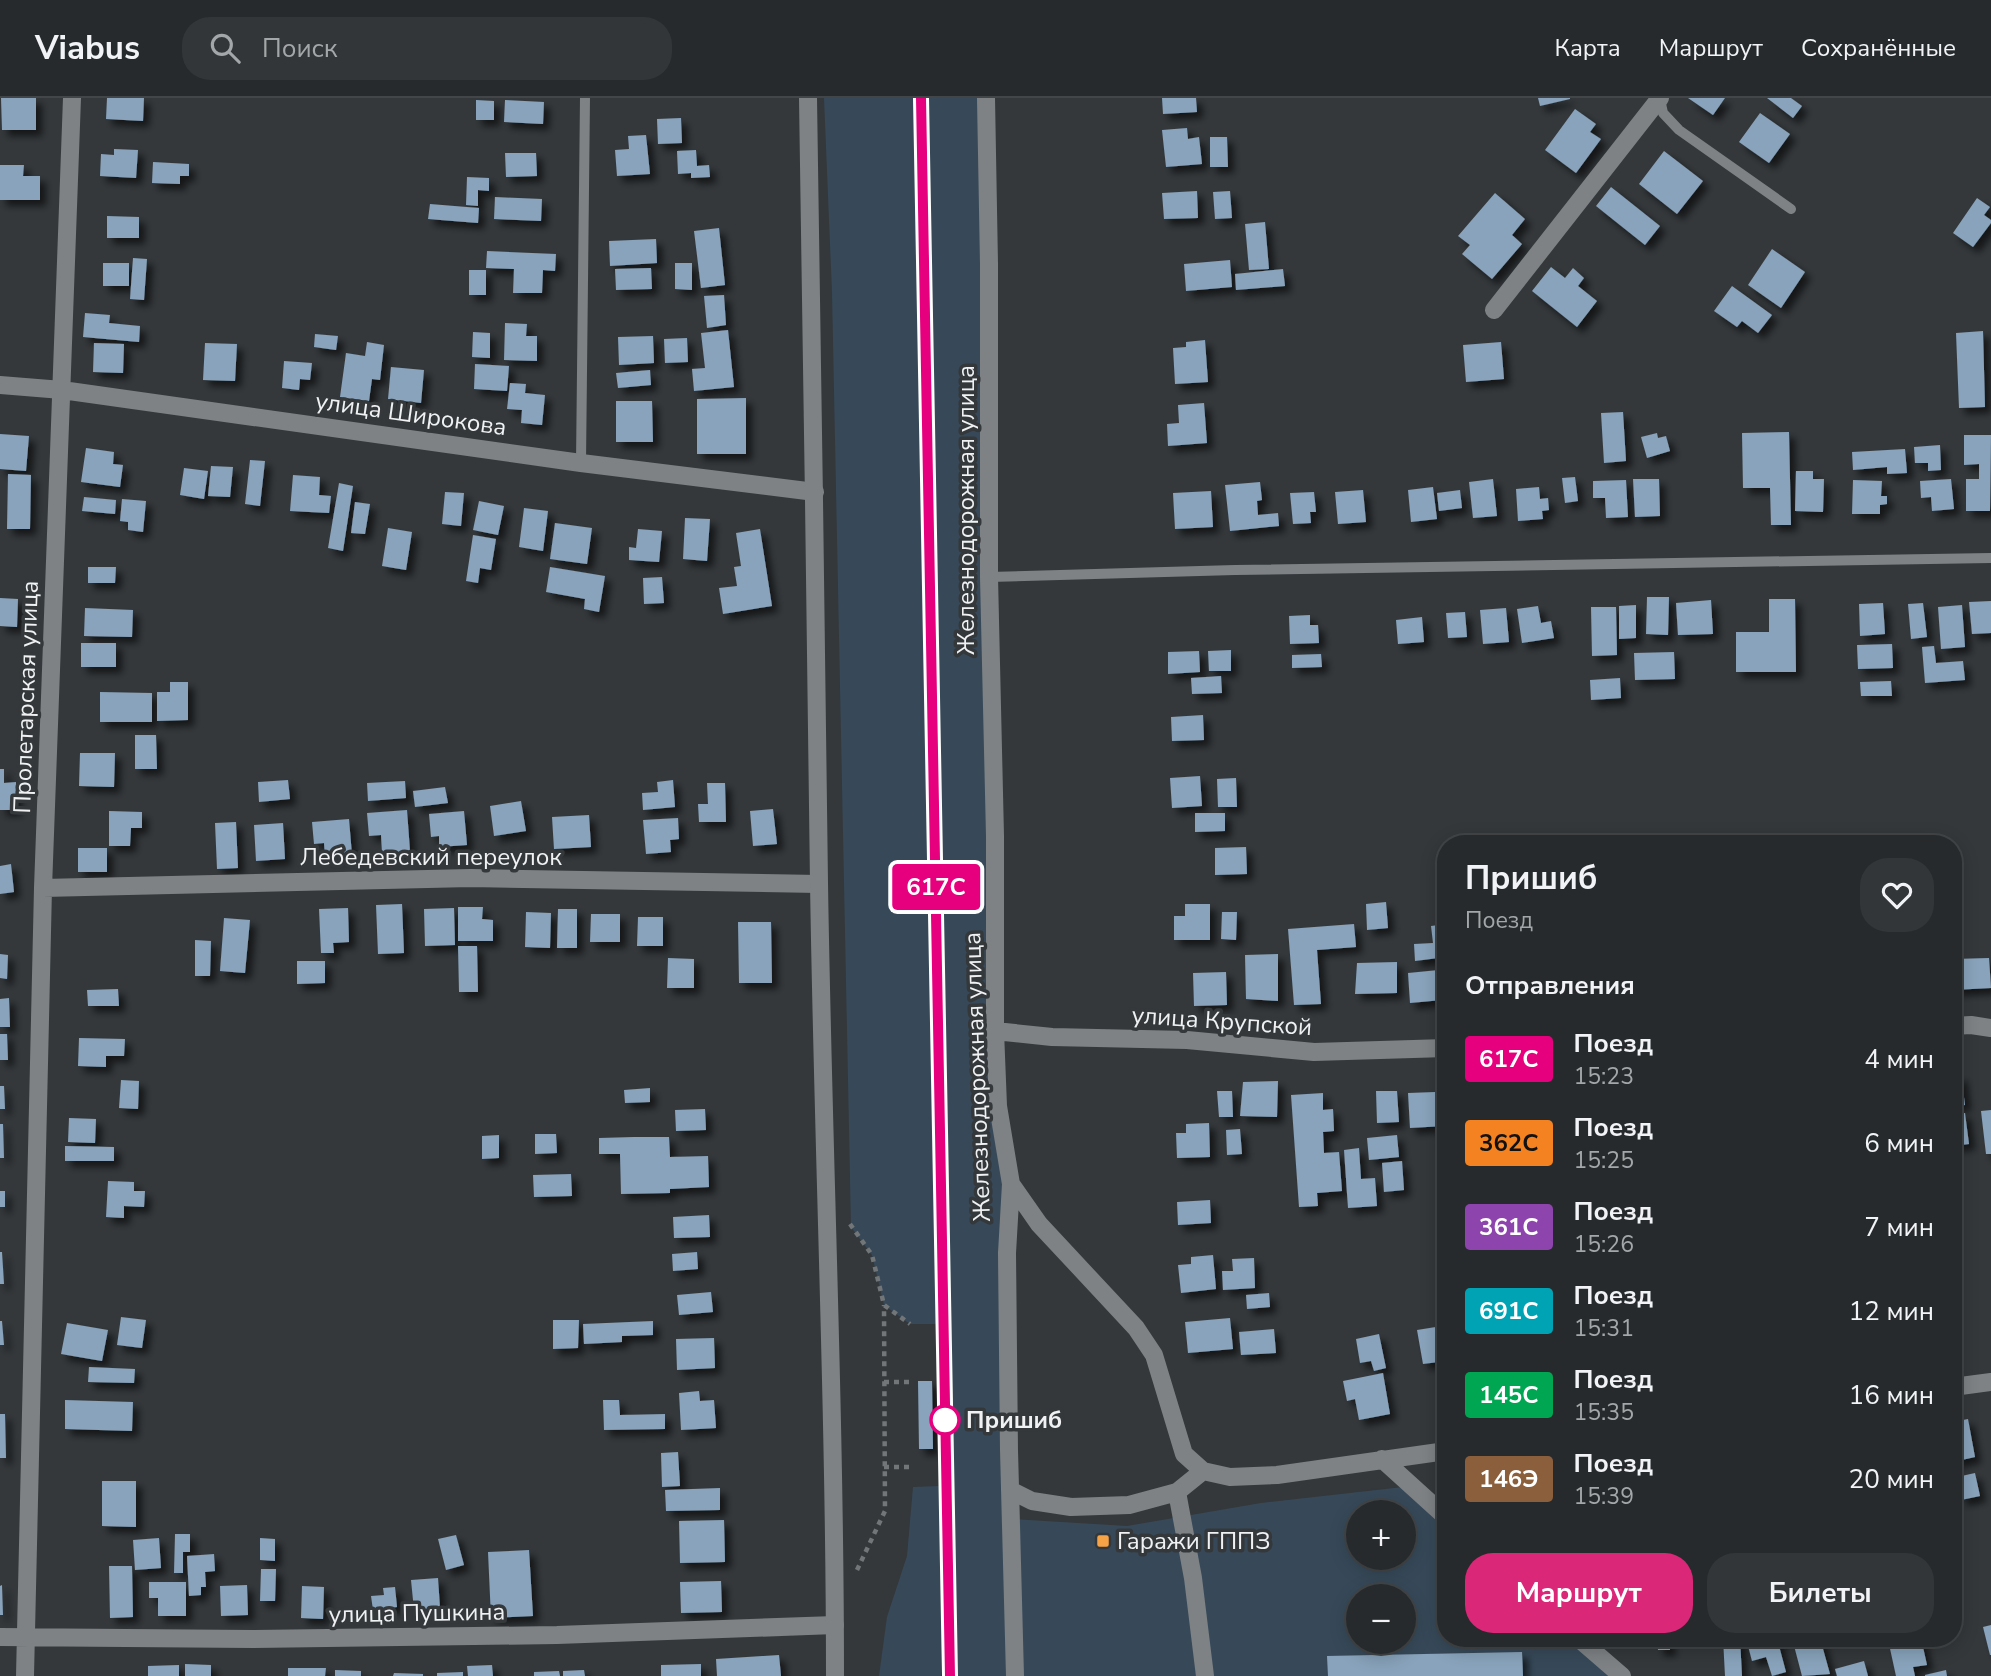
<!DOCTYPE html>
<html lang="ru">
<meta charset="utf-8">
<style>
body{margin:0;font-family:"Nunito Sans",sans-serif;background:#333638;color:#f1f3f6;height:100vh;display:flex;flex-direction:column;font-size:26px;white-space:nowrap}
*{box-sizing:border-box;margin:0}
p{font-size:23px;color:#a4a7a9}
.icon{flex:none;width:38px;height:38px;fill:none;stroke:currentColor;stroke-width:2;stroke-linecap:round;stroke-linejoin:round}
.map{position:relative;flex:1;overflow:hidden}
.side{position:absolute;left:1437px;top:737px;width:525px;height:812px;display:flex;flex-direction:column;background:#272a2c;border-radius:28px;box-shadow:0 4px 18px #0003,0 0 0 2px #434648}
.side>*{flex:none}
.badge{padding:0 14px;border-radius:5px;font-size:24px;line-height:46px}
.tools{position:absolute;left:1346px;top:1402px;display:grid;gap:14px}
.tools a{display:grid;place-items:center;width:70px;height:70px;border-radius:50%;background:#272a2c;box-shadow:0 4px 18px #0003,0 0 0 2px #434648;font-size:35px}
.map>.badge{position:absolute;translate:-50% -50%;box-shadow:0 0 0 4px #fff}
h2{padding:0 28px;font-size:26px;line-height:63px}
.round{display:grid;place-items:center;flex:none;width:74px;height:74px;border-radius:28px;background:#333638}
.overview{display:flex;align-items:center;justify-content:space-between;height:119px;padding:0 28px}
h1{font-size:33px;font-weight:700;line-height:52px}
.primary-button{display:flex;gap:14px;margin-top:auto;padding:14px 28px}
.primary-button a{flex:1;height:80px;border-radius:28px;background:#db2777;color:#fff;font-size:28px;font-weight:700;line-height:80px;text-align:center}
.primary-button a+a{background:#333638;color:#f1f3f6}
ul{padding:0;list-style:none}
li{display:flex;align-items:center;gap:21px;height:84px;padding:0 28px}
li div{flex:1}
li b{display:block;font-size:26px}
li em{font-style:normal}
li .badge{min-width:77px;font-weight:700;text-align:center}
header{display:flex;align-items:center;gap:42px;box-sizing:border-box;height:98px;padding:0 35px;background:#272a2c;border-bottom:2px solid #434648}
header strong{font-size:33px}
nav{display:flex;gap:38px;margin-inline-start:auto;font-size:24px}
.search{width:490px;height:63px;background:#333638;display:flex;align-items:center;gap:18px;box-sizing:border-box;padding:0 24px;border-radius:28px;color:#a4a7a9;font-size:26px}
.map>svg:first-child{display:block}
.green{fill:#374959;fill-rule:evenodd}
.building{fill:#88a3bb;filter:url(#shadow)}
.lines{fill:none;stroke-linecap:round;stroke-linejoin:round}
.path{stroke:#727678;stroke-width:4.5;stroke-dasharray:5 5;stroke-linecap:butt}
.lane{stroke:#7e8285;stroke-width:10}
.street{stroke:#7e8285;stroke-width:18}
.secondary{stroke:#7e8285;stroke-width:18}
.rail-casing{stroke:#d7dadc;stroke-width:8}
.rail{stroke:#34383b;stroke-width:5;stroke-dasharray:16;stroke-linecap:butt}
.line-casing{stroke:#fff;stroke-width:16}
.line{stroke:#e6007e;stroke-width:10}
.stop-dot{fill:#fff;stroke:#e6007e;stroke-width:3.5}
.poi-dot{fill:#f6a247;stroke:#34383b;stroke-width:2.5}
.labels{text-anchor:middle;stroke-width:7;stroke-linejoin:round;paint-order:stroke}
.street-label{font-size:24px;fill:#eff1f3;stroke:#34383b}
.stop-label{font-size:24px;font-weight:bold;fill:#eff1f3;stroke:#34383b;text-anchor:start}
.poi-label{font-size:24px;fill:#eff1f3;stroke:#34383b;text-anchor:start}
</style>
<header>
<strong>Viabus</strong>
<div class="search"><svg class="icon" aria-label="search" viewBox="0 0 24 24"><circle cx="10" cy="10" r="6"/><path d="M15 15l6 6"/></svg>Поиск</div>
<nav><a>Карта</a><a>Маршрут</a><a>Сохранённые</a></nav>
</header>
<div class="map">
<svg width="1991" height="1578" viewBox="0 0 1991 1578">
<defs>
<filter id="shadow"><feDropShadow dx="6" dy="6" stdDeviation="3.5" flood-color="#0009"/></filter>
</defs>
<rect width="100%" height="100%" fill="#34383b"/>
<!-- green -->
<path class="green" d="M824,0H986L995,932L1011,1086V1421L1127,1428L1261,1405L1412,1388L1445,1419L1446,1540H1578L1622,1578H946L945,1456L941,1578H879L887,1519L907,1458L913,1389L940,1388L937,1226H910L884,1207L872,1157L851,1129L832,194ZM1358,1414H1404V1460H1358ZM1358,1498H1404V1544H1358Z"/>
<!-- building -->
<path class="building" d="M1,0H36V32H2Z
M107,0H144L143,23L106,21Z
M1162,0H1196L1197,14L1163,16Z
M1538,0H1570V1L1540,8Z
M1688,0H1725L1713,17Z
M1767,0H1791L1802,8L1793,20Z
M476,2L494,3V22H476Z
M505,2L544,4L543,26L504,24Z
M1575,11L1596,26L1590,34L1601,41L1576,75L1545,52Z
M1760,15L1790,36L1769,65L1739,44Z
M681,20L682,45L658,46L657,21Z
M1187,30L1188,41L1199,39L1202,66L1166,69L1162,32Z
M646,37L650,76L617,78L615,52L629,51L628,38Z
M1210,39H1227L1228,69H1210Z
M114,51L138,52L136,80L100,78L101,56L114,57Z
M696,52L697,68L709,67L710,79L691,80V75L678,76L677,53Z
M1664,53L1703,83L1677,116L1639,86Z
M505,55H536L537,78L506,79Z
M153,64L189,66V78H180V86L152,85Z
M0,67H24L23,78H40V102H0Z
M467,79L489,80V93L478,92V108L466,107Z
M1611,89L1660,128L1645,147L1596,108Z
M1197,93L1198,120L1164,121L1162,95Z
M1230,93L1232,120L1215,121L1213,94Z
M1495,95L1525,121L1512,137L1522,146L1492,181L1462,156L1470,147L1458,138Z
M495,99L542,101L541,123L494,121Z
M1977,100L1990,109L1984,117L1991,122V125L1973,149L1953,135Z
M430,106L479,110L478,125L428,121Z
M107,118L139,119V140H107Z
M1265,124L1269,171L1249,172L1245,126Z
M719,130L725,187L701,190L694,133Z
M656,141L657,165L610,168L609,143Z
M1772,151L1805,174L1781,210L1748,187Z
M487,153L556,156L555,173L543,172L542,195H513L514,171L486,170Z
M133,160L147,161L144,202L130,201Z
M1230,162L1232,189L1186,193L1184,166Z
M103,165H129V188H103Z
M675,165H692V192L675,191Z
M1551,169L1565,180L1573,170L1584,180L1578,188L1597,203L1577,229L1532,193Z
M651,170L652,191L616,192L615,171Z
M1283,171L1285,188L1236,192L1235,176Z
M469,172H486V197H469Z
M1732,188L1772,217L1758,235L1742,223L1737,229L1714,213Z
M724,197L726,227L707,230L704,198Z
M85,215L110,217L109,225L140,228L139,244L83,239Z
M505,225L527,226L526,238H537V263L504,262Z
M728,232L734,289L694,293L692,271L705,270L701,235Z
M1983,233L1985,309L1959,310L1956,235Z
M473,234L490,235V260L472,259Z
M315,236L338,238L336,252L314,249Z
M653,238L654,265L619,267L618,239Z
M687,240L688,264L665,265L664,241Z
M1205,242L1208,284L1175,286L1173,250L1186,249V244Z
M367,244L384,247L380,282L372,281L369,303L340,299L346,255L365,258Z
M1501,244L1504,281L1466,284L1463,247Z
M94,245L124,246L123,275L93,274Z
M205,245L237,246L235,283L203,282Z
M284,263L312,265L310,282L300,281L299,292L282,290Z
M475,266L509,268L507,293L474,291Z
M391,269L424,272L421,305L388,301Z
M650,272L651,287L618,290L616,275Z
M510,285L526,286L525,295L545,297L542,327L521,325L522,312L507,311Z
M746,300V356H697V301Z
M616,303H652L653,344H616Z
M1204,305L1207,345L1168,348L1167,326L1179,325L1178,307Z
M1623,314L1626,363L1604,365L1601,315Z
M1789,334L1791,427H1771L1770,390H1743L1742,335Z
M1657,335L1658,340L1666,338L1670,353L1647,360L1641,339Z
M0,336L29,338L26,373L0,371Z
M1964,337H1991L1990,413H1966V381H1979V366L1964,367Z
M1940,347L1941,372L1928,373V365H1915L1914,349Z
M86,350L114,354L113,366L123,367L120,389L81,384Z
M1905,351L1907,375L1887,376V369L1853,372L1852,354Z
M250,362L265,363L260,408L245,406Z
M211,368L233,369L230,399L208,398Z
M184,370L208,373L204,401L180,397Z
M1796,373H1813V381H1824L1823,414L1795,413Z
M8,376L31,377L30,431H7Z
M293,377L320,379L319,397L331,398L329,415L290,413Z
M1575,379L1578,403L1565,405L1562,380Z
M1493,381L1497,418L1473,420L1469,384Z
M1633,381H1659L1660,418L1635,419Z
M1951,381L1954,411L1932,413L1931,399L1921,400L1920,383Z
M1626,382L1628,419L1606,420L1605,400H1593V383Z
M1853,382L1882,383L1881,398H1887V406L1880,407V416H1852Z
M1260,384L1262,402L1257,403L1258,417L1278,415L1279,428L1230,433L1225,387Z
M339,385L353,388L343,453L328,450Z
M1433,389L1437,421L1411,424L1408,392Z
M1539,389L1540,401L1548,400L1549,412L1542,413L1543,421L1518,423L1516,391Z
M1363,392L1366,424L1338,426L1335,394Z
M1460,392L1462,410L1439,413L1437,395Z
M1211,393L1213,429L1175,431L1173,395Z
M445,394L464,395L461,428L442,426Z
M1314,394L1316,414H1310L1311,425L1293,426L1290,395Z
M84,399L116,402L115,416L82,413Z
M122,401L146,403L143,434L128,432V424L120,423Z
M479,403L504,408L498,437L473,432Z
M355,404L370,406L365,436L351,435Z
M524,410L548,413L543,453L519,449Z
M685,420L710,421L707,463L683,461Z
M555,425L592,430L587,466L550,461Z
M388,430L412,434L406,472L382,468Z
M638,431L662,433L659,464L629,462V449L636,450Z
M760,431L772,508L723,516L719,490L737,488L734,469L741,468L736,435Z
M473,437L496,441L491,472L480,470L478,485L466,483Z
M88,469H116L115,485H88Z
M550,469L605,478L599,514L584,511L585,501L546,494Z
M662,479L664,505L644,506L643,480Z
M1647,499H1669L1668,537L1646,536Z
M0,500L18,501L17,529L0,528Z
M1769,501H1795L1796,574H1736V534H1769Z
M1711,502L1713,536L1678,537L1676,505Z
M1991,503V535L1972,536L1969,504Z
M1883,505L1885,536L1860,538L1859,506Z
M1923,505L1927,539L1911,541L1908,506Z
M1636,507V540L1619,541V508Z
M1962,507L1965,549L1941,551L1938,509Z
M1538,508L1541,525L1551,523L1554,540L1522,545L1517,511Z
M1591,509H1616L1617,557L1592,558Z
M85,510L133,512L132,539L84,538Z
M1506,510L1509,544L1483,546L1480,512Z
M1465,514L1467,539L1448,540L1446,515Z
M1310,517V527H1318L1319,545L1290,546L1289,518Z
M1422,519L1424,544L1398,546L1396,522Z
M81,545H116V569H81Z
M1892,546L1893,570L1858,571L1857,547Z
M1934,548L1936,565L1963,563L1965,582L1925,585L1922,549Z
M1231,552V573H1209L1208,553Z
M1199,553L1200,574L1168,576V554Z
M1674,554L1675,581L1635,582L1634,555Z
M1321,556L1322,569L1292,570V557Z
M1221,578L1222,595L1192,596L1191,580Z
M1620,580L1621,600L1591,602L1590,582Z
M1891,583L1892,598H1861L1860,584Z
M170,584H188V622L157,623V594H170Z
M100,594L152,595V624H100Z
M1203,617L1204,642L1172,643L1171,619Z
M135,637H156L157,671H135Z
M80,655H115L114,689L79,688Z
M0,671H4V685L16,684V712H0Z
M1200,678L1202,708L1172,710L1170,680Z
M1236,680L1237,709H1218L1217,681Z
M288,682L290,701L259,704L258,684Z
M673,682L675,709L643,712L642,695L658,694L657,684Z
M405,683L406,700L368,703L367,685Z
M707,685H725L726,724H699L698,706H708Z
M445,689L448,705L415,709L413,693Z
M521,703L526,733L494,738L490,708Z
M773,711L777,746L753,748L750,713Z
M407,712L410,753L382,755L381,737L369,738L367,715Z
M109,713L142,714V730H131L130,748H109Z
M464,713L467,747L439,749V738L431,739L429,716Z
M1195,715H1225V733L1195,734Z
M589,717L591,749L554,751L552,719Z
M678,720L679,741L670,742L671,754L646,756L643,722Z
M349,721L352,757L325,760L324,745L314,746L312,724Z
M236,724L238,770L217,771L215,725Z
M283,725L285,761L256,763L254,727Z
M1246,749L1247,776L1215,777V750Z
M78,750H107V774H78Z
M11,766L14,794L0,796V768Z
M1386,804L1388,830L1367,832L1366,806Z
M402,806L404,855L378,856L376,807Z
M1185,806H1210V842H1174V818H1185Z
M458,809H483L482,821L493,822V843H458Z
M348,810L349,844L333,845L334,855H321L319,811Z
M454,810L455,847L425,848L424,811Z
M558,811H577V850H557Z
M526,814L551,815L550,850L525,849Z
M1222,814H1237L1236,842L1221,841Z
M591,816H620V844H590Z
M638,819H663V848H637Z
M224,820L250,822L245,875L220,873Z
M738,824H771L772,885H739Z
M1354,826L1356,849L1317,852L1321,906L1294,907L1288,831Z
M1446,826V859L1415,863L1414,846L1433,845L1431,828Z
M195,842L211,843L210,878H195Z
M458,848H477L478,894H459Z
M0,856L8,857L7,881L0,880Z
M1278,856V903L1246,901L1245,857Z
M668,860L694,861V890H667Z
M1989,860L1991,890L1953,892V861Z
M297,863H325V885L297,886Z
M1397,864V895L1355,896L1357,865Z
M1439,872L1442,902L1410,905L1408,875Z
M1226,874L1227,907L1194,908L1193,875Z
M118,891L119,908H88L87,892Z
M9,900L10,929H0V901Z
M0,936H7L8,962H0Z
M79,940L125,941L124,958H106V969L78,968Z
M1961,977L1965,1007L1953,1008V978Z
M121,982L139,983L138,1011L119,1010Z
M1278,983L1277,1019L1240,1018L1243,984Z
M0,988H4L5,1011H0Z
M650,990V1004L625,1005L624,992Z
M1217,993H1232L1233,1019H1219Z
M1376,993H1397L1399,1024L1377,1025Z
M1435,994L1436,1011H1443L1444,1028L1410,1030L1408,995Z
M1323,995V1012L1333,1011L1334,1033L1323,1034L1324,1055L1339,1054L1342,1093L1317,1095L1318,1108L1299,1109L1291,997Z
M705,1011L706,1032L676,1033L675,1012Z
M1991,1012V1056H1986L1981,1013Z
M1965,1015L1969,1046L1953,1048V1016Z
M69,1020L96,1021L95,1045L68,1044Z
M1209,1025L1210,1059L1177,1060L1176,1035H1186V1026Z
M0,1026H3L4,1060H0Z
M1446,1029V1054H1436L1435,1030Z
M1240,1031L1242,1056L1227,1057L1226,1032Z
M535,1036H556L557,1055L535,1056Z
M499,1037V1060L482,1061V1038Z
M1397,1037L1399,1059L1369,1062L1367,1040Z
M634,1039H669L670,1059L708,1058L709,1089L670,1091V1095L621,1096L620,1056H599V1040Z
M65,1048L114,1049V1063H65Z
M1359,1050L1361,1081L1375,1080L1377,1108L1348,1110L1344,1052Z
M1402,1063L1404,1092L1384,1094L1382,1065Z
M571,1076L572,1098L534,1099L533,1077Z
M108,1083L134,1084V1093H145L144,1109L124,1108V1120L106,1119Z
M0,1093H5V1109H0Z
M1210,1102L1211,1125L1178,1127L1177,1104Z
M709,1117L710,1139L674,1140L673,1119Z
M0,1154H2L4,1186H0Z
M697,1154L698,1171L673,1173L672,1156Z
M1213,1157L1216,1191L1181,1195L1178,1167L1191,1166V1159Z
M1254,1160L1255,1190L1223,1192L1222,1173H1233L1232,1161Z
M711,1194L713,1214L679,1217L677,1197Z
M1269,1195L1270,1209L1247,1211L1246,1197Z
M121,1219L146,1222L142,1250L117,1247Z
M1230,1220L1233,1251L1188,1255L1185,1224Z
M553,1222H579L578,1250L553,1251Z
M0,1223H2L4,1247H0Z
M653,1223V1237L622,1238V1244L584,1246L583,1226Z
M67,1225L108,1232L102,1263L61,1256Z
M1442,1228L1446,1263L1423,1266L1417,1232Z
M1274,1231L1276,1255L1241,1257L1239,1234Z
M1379,1236L1386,1270L1374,1273L1371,1263L1360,1265L1356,1241Z
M714,1240L715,1270L677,1272L676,1241Z
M89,1269L135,1271L134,1285L88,1284Z
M1383,1275L1390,1316L1359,1322L1355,1301L1347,1303L1343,1283Z
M918,1283H932L933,1351H919Z
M699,1293L700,1303L714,1302L716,1330L681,1332L679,1295Z
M65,1302L133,1304L132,1333L65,1331Z
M603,1302H619L620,1317L665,1316V1331L604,1332Z
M0,1316H5L6,1360H0Z
M1968,1321L1975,1359L1953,1364V1324Z
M678,1354L680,1388L662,1389L661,1355Z
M1975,1375L1980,1398L1961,1402L1957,1379Z
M102,1383H136V1429L102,1428Z
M720,1390V1412L666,1413L665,1392Z
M724,1422L725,1464L680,1465L679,1423Z
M175,1436H190V1454H183V1475H174Z
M456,1437L464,1467L446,1472L438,1441Z
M159,1440L161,1470L135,1472L133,1442Z
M260,1440L275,1441V1463L260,1462Z
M529,1452L533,1518L491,1520L488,1454Z
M214,1456L215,1473L205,1474L206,1489H201V1497L189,1498L187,1458Z
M109,1468H132L133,1519L110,1520Z
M261,1471H276L275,1503H260Z
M438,1480L440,1510L414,1512L411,1482Z
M721,1483L722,1514L681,1515L680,1484Z
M149,1484H186V1518H158V1500H149Z
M2,1487L3,1517H0V1488Z
M247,1487L248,1517L221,1518L220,1488Z
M302,1488L324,1489L323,1521L301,1520Z
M395,1489L397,1509L373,1512L371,1498L384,1497L383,1490Z
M1991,1527V1557H1990L1983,1529Z
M1657,1540H1669L1670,1552H1658Z
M1723,1540H1740L1742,1578H1725Z
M1746,1540H1788L1778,1544L1786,1574L1772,1578L1766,1559L1752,1563Z
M1792,1540H1820L1830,1576L1802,1578Z
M1915,1540H1921L1927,1567L1913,1569L1915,1578H1896L1889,1546Z
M1522,1554L1523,1578H1328L1327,1558Z
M779,1557L781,1578H717L716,1561Z
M1864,1563L1868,1578H1837L1835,1571Z
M185,1566L211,1567V1578H185Z
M701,1566V1578H661V1567Z
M179,1567V1578H148V1568Z
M492,1567L493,1578H468L467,1568Z
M288,1570H326L325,1578H288Z
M335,1572L361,1573V1578H335Z
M584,1572L585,1578H563V1573Z
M1946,1572L1947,1578H1925V1577Z
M559,1573L560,1578H534V1574Z
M463,1574V1578H437V1575Z
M394,1575L423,1576V1578H393Z"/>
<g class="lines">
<!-- path -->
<path class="path" d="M850,1126L872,1157L884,1207L910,1226
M884,1284H911
M884,1369H913
M857,1472L885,1413L884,1207"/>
<!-- lane -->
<path class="lane" d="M1660,1L1663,15L1679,32L1791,111
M581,365L585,0
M989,479L1235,472L1991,460"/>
<!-- street -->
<path class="street" d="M986,0L989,166V479L995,738V933L998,1008L1011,1086L1007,1155L1009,1352L1015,1578
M1494,212L1660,0
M0,287L62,292L581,365L815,394
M43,790L471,780L819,786
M1953,928L1971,927L1991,930
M995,933L1052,939L1187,942L1314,954L1446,950
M1011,1086L1039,1126L1136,1230L1154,1257L1184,1356L1203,1373L1230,1379L1277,1377L1446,1353
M1953,1289L1991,1284
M1382,1361L1446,1419
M1010,1392L1032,1403L1071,1409L1129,1407L1177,1394L1203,1373
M1177,1394L1193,1480L1205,1578
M0,1539L252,1541L557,1537L835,1527
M1578,1540L1622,1578
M25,1578L43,790L72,0"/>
<!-- secondary -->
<path class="secondary" d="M808,0C813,262 815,523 819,785C823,1049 835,1314 835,1578"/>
<!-- rail casing -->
<g class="rail-casing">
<path id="rail" d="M922,0L950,1578"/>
</g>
<!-- rail -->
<use href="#rail" class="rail"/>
</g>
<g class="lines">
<!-- line casing -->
<g class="line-casing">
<path id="line" d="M921,0L950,1578"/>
</g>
<!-- line -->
<use href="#line" class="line"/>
</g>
<!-- markers -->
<circle class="stop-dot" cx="945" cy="1322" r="14"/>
<rect class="poi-dot" x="1096" y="1436" width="14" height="14" rx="3.5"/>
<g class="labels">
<!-- street labels -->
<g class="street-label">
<text transform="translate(411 316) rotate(8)" y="8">улица Широкова</text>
<text transform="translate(966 412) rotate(-90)" y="8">Железнодорожная улица</text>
<text transform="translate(26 599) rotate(-88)" y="8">Пролетарская улица</text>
<text x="431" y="767">Лебедевский переулок</text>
<text transform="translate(1222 923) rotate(4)" y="8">улица Крупской</text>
<text transform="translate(977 979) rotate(-92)" y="8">Железнодорожная улица</text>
<text transform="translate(417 1515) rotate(-1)" y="8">улица Пушкина</text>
</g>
<!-- stop labels -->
<g class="stop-label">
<text x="966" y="1330">Пришиб</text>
</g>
<!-- poi labels -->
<g class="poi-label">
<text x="1117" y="1451">Гаражи ГППЗ</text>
</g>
</g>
</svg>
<div class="tools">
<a>+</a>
<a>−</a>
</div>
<b class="badge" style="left:936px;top:789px;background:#e6007e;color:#fff">617C</b>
<section class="side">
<div class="overview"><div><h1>Пришиб</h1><p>Поезд</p></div><a class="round"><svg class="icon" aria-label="heart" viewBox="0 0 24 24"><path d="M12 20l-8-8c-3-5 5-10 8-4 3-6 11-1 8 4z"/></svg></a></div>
<h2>Отправления</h2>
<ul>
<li><span class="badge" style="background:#e6007e;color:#fff">617C</span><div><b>Поезд</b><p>15:23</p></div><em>4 мин</em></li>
<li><span class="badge" style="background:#f58220;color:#111">362С</span><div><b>Поезд</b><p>15:25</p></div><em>6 мин</em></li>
<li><span class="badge" style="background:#8e44ad;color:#fff">361С</span><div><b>Поезд</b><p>15:26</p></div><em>7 мин</em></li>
<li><span class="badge" style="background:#00a3b4;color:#fff">691С</span><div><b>Поезд</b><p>15:31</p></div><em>12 мин</em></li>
<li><span class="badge" style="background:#00a651;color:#fff">145С</span><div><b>Поезд</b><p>15:35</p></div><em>16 мин</em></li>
<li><span class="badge" style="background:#8b5e3c;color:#fff">146Э</span><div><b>Поезд</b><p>15:39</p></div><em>20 мин</em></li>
</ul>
<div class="primary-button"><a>Маршрут</a><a>Билеты</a></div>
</section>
</div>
